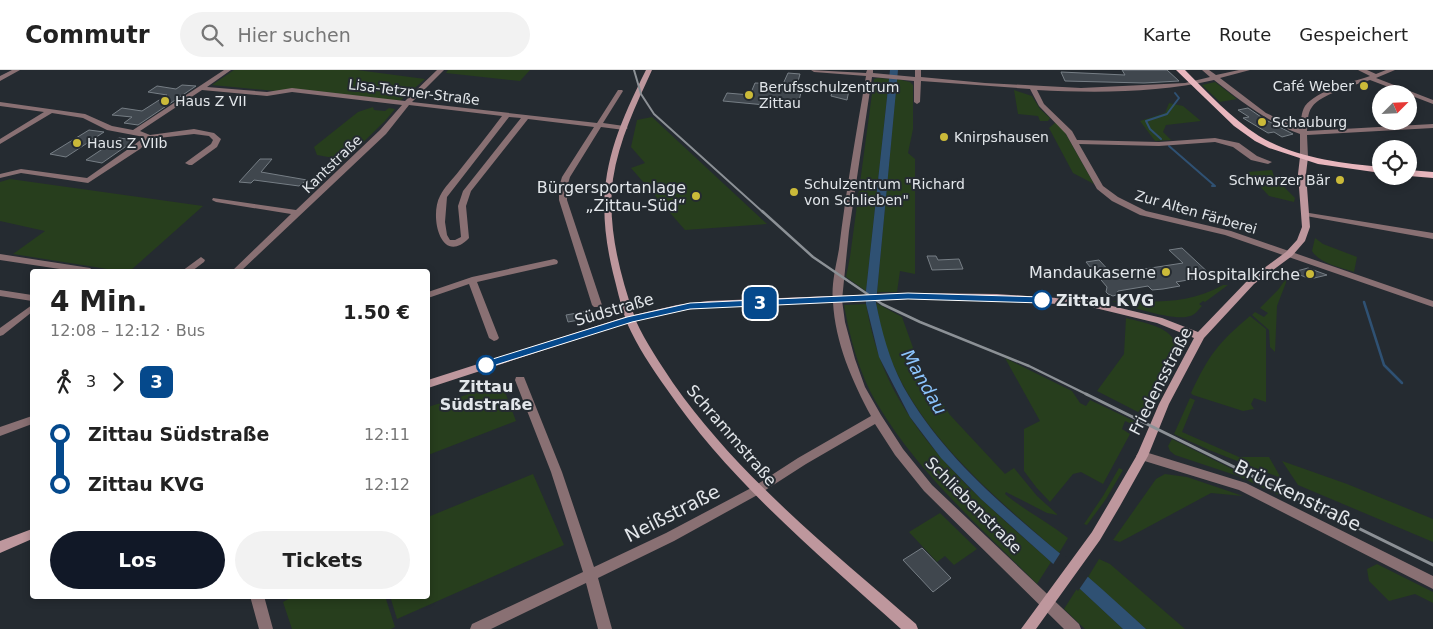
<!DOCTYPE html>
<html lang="de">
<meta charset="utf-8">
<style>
body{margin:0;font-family:"DejaVu Sans",sans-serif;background:#f2f2f2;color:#222;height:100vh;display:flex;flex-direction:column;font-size:19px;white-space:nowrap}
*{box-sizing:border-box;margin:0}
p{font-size:16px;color:#767676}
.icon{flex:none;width:28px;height:28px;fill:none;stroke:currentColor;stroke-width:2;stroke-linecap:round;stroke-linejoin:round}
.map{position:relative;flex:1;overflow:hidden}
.drawer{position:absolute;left:30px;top:199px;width:400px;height:330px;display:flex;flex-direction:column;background:#fff;border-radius:5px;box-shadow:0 2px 8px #0003}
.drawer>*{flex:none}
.badge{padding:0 10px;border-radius:8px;font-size:18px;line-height:32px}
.needle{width:32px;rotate:66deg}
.buttons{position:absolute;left:1372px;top:15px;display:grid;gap:10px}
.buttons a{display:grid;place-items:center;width:45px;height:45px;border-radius:50%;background:#fff;box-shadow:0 2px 8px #0003;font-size:25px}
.map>.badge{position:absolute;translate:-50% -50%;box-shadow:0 0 0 2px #fff}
.legs{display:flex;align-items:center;gap:8px;height:55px;padding:0 20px;font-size:16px}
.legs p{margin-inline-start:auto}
.overview{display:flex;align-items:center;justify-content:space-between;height:85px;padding:0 20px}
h1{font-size:28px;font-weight:700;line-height:38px}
.cta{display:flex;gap:10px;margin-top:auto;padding:10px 20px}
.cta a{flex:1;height:58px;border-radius:30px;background:#111827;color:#fff;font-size:20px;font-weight:700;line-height:58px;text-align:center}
.cta a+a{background:#f2f2f2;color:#222}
ul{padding:0 20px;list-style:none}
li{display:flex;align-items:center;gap:18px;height:50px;font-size:19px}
li i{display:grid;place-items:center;width:8px;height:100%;margin:0 6px;background:currentColor}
li i::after{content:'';width:12px;height:12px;margin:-6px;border:4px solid;border-radius:50%;background:#fff}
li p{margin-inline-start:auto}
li:first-child i{background:linear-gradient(#0000 50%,currentColor 0)}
li:last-child i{background:linear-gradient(currentColor 50%,#0000 0)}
header{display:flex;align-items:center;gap:30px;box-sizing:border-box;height:70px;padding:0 25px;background:#fff;border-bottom:1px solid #e0e0e0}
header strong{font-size:24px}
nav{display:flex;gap:28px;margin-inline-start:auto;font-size:18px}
.search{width:350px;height:45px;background:#f2f2f2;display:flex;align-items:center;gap:12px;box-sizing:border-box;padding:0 18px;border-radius:28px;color:#767676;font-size:19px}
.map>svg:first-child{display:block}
.green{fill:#273e1d}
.water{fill:#2f5173}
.pier{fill:#252b31}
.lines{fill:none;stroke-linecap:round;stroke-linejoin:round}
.stream-far1{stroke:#2f5173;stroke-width:2}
.stream{stroke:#2f5173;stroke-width:2.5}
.building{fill:#40474e;stroke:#767e85}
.minor{fill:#897073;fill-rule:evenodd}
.secondary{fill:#be979d;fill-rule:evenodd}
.primary{fill:#e8b6bd;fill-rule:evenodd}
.rail-far2{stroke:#8c9196;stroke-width:2}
.rail-far1{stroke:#8c9196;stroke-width:2.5}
.rail{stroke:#8c9196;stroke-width:3}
.line-1{fill:#05498c;stroke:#fff}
.poi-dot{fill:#cbba39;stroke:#252b31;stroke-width:2}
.stop-1-dot{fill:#fff;stroke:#05498c;stroke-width:2.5}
.labels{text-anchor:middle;stroke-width:4;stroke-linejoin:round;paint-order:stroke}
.far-poi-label{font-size:14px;fill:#e2e6ea;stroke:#252b31;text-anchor:start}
.far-street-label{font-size:14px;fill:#e2e6ea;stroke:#252b31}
.poi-label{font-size:16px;fill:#e2e6ea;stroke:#252b31;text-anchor:end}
.stop-label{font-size:16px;font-weight:bold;fill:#e2e6ea;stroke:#252b31;text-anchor:start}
.street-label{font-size:16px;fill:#e2e6ea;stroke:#252b31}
.water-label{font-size:18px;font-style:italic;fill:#8cc5fd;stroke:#252b31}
.near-street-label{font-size:19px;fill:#e2e6ea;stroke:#252b31}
</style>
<header>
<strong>Commutr</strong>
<div class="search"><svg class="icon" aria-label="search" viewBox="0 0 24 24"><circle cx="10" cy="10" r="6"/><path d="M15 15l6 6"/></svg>Hier suchen</div>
<nav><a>Karte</a><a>Route</a><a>Gespeichert</a></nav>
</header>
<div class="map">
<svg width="1433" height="559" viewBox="0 0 1433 559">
<rect width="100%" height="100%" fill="#252b31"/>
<!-- green -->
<path class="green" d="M234,0H357L425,9L400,31L298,19L276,21L212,15Z
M448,0H530L520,11L446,3Z
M878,8L889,9L866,221L846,207L850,187L874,9Z
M897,9L910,12L913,15V59L908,83L915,89V204L900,201L897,222H877Z
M1215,12L1237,29L1220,32L1202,15Z
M1014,20L1032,26L1040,39L1050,48L1048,51H1040L1038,46L1018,44Z
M1169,33L1183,36L1201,51L1166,55L1163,62L1171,70L1155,71L1140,51L1165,43Z
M373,37L374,40L385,41L389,38L395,39L385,51L345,90L317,85L314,77L358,42Z
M652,47L767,154L685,160L631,98L645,93L631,77L637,50Z
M1056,52L1063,59L1094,114L1073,103L1049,58Z
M1272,100L1274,107L1295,128L1294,132L1269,126L1247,102Z
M10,109L203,136L130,201H120L13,184L45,161L0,151V112Z
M1315,168L1323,174L1357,187L1354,202C1340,197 1320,194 1312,181Z
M1285,210H1287L1277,236L1275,282L1270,277L1269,260L1252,245L1255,242L1264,247L1268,243L1260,238L1278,220Z
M1223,215H1228L1205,232L1203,231L1199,234L1202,236C1198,240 1195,245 1190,246C1175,252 1129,236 1112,231C1151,232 1188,235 1223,215Z
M876,233L902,247L921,300L950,345L1005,404L1014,398L1037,426L1058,445L1047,443L1006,422L1005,424C1025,441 1048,452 1068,468L1059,483C991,423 915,362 885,274C881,261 879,247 876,233Z
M866,234C869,251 873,269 879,286C910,373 984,432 1051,492L1037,514C980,457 918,403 876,332C859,303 850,268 844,235Z
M1250,246L1266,259V332L1254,328L1251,334L1254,339L1243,341L1193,325L1191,323C1209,285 1218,273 1250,246Z
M1126,248C1144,253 1173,256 1177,278L1146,335L1138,342L1097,321L1124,284Z
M1005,288L1072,321L1080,333L1086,336L1090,330L1134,351L1132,354L1125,351L1122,359L1130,364L1103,414L1081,402L1073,404L1050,432L1036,417L1024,401V359L1040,351Z
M510,311L512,319L505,322L516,351L428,385V337Z
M1190,328L1195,330L1182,362L1239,387H1269L1281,408L1209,380L1174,364Z
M1172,369L1286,426L1285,428L1238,406L1175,385L1170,381L1168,376Z
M1282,391L1347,414L1433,449V472L1298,415Z
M1119,398L1123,400L1106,429L1087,455L1084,454L1103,426Z
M533,404L564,475L397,549L390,526H428V447Z
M1165,404L1187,407L1243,426L1211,423L1120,472L1113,470L1156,409Z
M940,443L977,479L954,495L945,486L937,492L909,462Z
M1099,489L1110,494L1185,559H1146L1088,507Z
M1377,494L1433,522V533L1415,524L1389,531L1369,511L1367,499Z
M1078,517L1123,559H1085L1064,539Z
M294,526H385L395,557L391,559H292L283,532Z"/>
<!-- water -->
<path class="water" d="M890,0H898L876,233C882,262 889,289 903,316C946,393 1020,450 1087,506C1107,523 1126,541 1146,559H1123L1051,492L981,429L941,388L910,347L879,287L866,234V221Z"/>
<!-- pier -->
<path class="pier" d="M1061,482L1089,505L1078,521L1052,496Z"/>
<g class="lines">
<!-- stream-far1 -->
<path class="stream-far1" d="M1161,69L1150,59L1146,51L1167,44L1179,28L1175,23
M1169,76L1215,116H1212"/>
<!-- stream -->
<path class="stream" d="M1364,232L1384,295L1402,313"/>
</g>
<!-- building -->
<path class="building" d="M1122,0H1167L1179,11L1144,13L1065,11L1061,2L1125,5Z
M788,3L800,4L797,15H803L797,38L723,31L727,23L750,25L755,13L783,14Z
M182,15L196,16L138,55L124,53L132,47L112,45L122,38L142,41L167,25L148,22L157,16L176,19Z
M833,18L849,20L847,30L831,26Z
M1248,38L1264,49L1293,64L1282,67L1274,62L1268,63L1243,48L1249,47L1238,40Z
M89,60L104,62L66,87L50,84Z
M119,68L135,70L102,93L86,90Z
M260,89H272L261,102L307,110L299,116L254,110L251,113L239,112Z
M1182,178L1212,206L1176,212L1180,216L1163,219L1152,220L1148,216L1118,221L1116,225L1113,226L1108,224L1106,222L1107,217L1086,192L1099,190L1112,204L1183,193L1169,180Z
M927,186H936L938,190L959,189L963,199L932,200Z
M1308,198L1327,205L1310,209L1293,202Z
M588,241L590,248L568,252L566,245Z
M922,478L951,508L933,522L903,490Z"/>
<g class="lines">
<!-- minor -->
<path class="minor" d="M12,0H20L0,11V6Z
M224,0H231L207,17L267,22L292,18L405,31L437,0H444L412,32L597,53L618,20H622L623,21L603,53L624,56L628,58L624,60L601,57L570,107L567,117V130L602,235L600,237H594L592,235L559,130V117L562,107L594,57L528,49L471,121L466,136L469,168C441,197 429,146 440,126C444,117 453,109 459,101C473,83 488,65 502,46L409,35L386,64L241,201H232L291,144L216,132L212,130L213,128L296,140L380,60L402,35L292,22L267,26L202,20L140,61L150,65L194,59L214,63L221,69L217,77L192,95H189L185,93L211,74L213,70L209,66L194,64L150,69L140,79L88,113L21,103L0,108V104L21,99L87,108L134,75L144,67L107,60L83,48L52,43L0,74V69L44,42L0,36V32L85,44L112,56L133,60ZM509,47L521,48L463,121L458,136L461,167L455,170H450L447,165L445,152L447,127Z
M811,0L866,3L867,0H873V3L915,7V0H921V7L985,13L1081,18L1185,13L1210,7L1202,0H1209L1216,5L1239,0H1250L1220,8L1266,43L1300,59C1301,52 1301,42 1305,36C1316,21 1352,12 1370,6L1358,0H1367L1376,4L1386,0H1395L1376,8L1433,30V34L1370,10C1355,15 1321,24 1312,37C1307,43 1308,53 1307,61L1433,54V58L1307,65L1308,87L1304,89L1300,87V64C1267,52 1241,31 1214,10C1159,23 1094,23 1037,20L1044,34L1072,61L1077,70L1159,72L1215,68L1239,73L1257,86L1272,92L1268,94L1251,90L1233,77L1215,72L1159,76L1079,74L1103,116L1118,127L1146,141L1231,161L1433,231V237L1225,165L1140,145L1112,131L1097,119L1066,64L1039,36L1030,19L921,11L920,32L917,34L914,32V11L872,7L849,161L842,230L845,252L855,289L865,317L881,345L903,379L932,415L1079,554L1081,559H1064L924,421L895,385L875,354L806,394L761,423L674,471L598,508L612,559H598L586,513L491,559H470L472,554L583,502L551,402L515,310L516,307H524L562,402L594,497L666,463L753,417L798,388L871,346C852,311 835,272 833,232C831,215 836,196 839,179C846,121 856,64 866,6L814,2Z
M1303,142L1433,163V169L1306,146L1302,144Z
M0,184L90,198L94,201H73L0,190Z
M201,187L205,190L204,192L192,201H182Z
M554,189L557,190L558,192L557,194L477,212L499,268L497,270L494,271L489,268L469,214L428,228V222L472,207Z
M0,220L32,225V231L0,226Z
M32,235V242L3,265L0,266V258Z
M32,346V354L0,366V357Z
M1142,381L1246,413L1433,506V519L1239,420L1138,389L1136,386L1138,383Z
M250,526H264L273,559H259Z"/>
<!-- secondary -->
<path class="secondary" d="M646,0H652C636,35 619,70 613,109C607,154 619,202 634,245L677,235L708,231L908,223L997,224L1087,230L1162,248L1198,262L1248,210L1286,182L1297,170L1302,157L1298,104L1300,87L1304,85L1308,87L1306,104L1310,157L1305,171L1292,186L1254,214L1204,268L1169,334L1148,386L1120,436L1100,470L1036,559H1021L1092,462L1112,428L1137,385L1159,334L1194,268L1157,253L1087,236L997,230L908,229L708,237L677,241L636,251C646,273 660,293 673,313C739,407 830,479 916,554L918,559H901C818,484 730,412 666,318C652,298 637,276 627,253L428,318V310L625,247C620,233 617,218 613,203C593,120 609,74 646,0Z
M32,459V469L0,483V471Z"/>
<!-- primary -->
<path class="primary" d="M1176,0H1185C1208,23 1231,48 1259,66C1295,88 1340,93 1381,97V103L1318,94L1269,78L1255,71L1234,56Z
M1409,100L1433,102V108L1409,106Z"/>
<!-- rail-far2 -->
<path class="rail-far2" d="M634,0L641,24L654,44L764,143"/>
<!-- rail-far1 -->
<path class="rail-far1" d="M762,141L813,187L882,234L920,252L1029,296L1088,325"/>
<!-- rail -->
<path class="rail" d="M1086,324L1433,495"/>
</g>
<!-- line-1 -->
<path class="line-1" d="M908,223L1042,227L1047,230L1042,233L908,229L690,239L632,252L486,298L482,295L483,292L627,247L690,233Z"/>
<!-- markers -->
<g class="poi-dot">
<circle cx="1364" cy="16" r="5"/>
<circle cx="749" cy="25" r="5"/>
<circle cx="165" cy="31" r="5"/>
<circle cx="1262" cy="52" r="5"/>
<circle cx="944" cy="67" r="5"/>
<circle cx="77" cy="73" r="5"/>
<circle cx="1340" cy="110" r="5"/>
<circle cx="794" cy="122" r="5"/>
<circle cx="696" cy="126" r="5"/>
<circle cx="1166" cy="202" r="5"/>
<circle cx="1310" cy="204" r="5"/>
</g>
<g class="stop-1-dot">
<circle cx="1042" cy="230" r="9"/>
<circle cx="486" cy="295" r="9"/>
</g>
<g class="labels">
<!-- far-poi labels -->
<g class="far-poi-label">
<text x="1354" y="21" text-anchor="end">Café Weber</text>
<text x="759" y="22">Berufsschulzentrum<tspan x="759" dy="16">Zittau</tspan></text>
<text x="175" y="36">Haus Z VII</text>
<text x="1272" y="57">Schauburg</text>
<text x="954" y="72">Knirpshausen</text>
<text x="87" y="78">Haus Z VIIb</text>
<text x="1330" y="115" text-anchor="end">Schwarzer Bär</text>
<text x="804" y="119">Schulzentrum "Richard<tspan x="804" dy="16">von Schlieben"</tspan></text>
</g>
<!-- far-street labels -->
<g class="far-street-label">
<text transform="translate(414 22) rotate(7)" y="5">Lisa-Tetzner-Straße</text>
<text transform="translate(332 94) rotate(-44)" y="5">Kantstraße</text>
<text transform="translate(1196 142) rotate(16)" y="5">Zur Alten Färberei</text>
</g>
<!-- poi labels -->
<g class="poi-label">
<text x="686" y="123">Bürgersportanlage<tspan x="686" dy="18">„Zittau-Süd“</tspan></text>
<text x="1156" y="208">Mandaukaserne</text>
<text x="1300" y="210">Hospitalkirche</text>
</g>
<!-- stop labels -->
<g class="stop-label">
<text x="1056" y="236">Zittau KVG</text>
<text x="486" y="322" text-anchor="middle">Zittau<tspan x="486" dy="18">Südstraße</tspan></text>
</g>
<!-- street labels -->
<g class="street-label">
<text transform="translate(614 239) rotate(-16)" y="6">Südstraße</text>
<text transform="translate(1160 311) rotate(-63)" y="6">Friedensstraße</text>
<text transform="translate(732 365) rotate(49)" y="6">Schrammstraße</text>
<text transform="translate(974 435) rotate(45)" y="6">Schliebenstraße</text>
</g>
<!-- water labels -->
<g class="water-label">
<text transform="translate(924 312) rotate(60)" y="6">Mandau</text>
</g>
<!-- near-street labels -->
<g class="near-street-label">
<text transform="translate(1298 425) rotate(26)" y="7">Brückenstraße</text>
<text transform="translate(672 443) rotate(-27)" y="7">Neißstraße</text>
</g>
</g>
</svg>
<div class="buttons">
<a><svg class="needle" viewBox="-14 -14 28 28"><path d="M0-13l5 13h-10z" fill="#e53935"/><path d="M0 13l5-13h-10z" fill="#767676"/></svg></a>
<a><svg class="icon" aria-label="locate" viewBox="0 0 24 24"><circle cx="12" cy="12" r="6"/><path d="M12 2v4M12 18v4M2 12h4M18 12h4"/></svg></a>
</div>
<b class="badge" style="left:760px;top:233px;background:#05498c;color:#fff">3</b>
<section class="drawer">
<div class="overview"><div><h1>4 Min.</h1><p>12:08 – 12:12 · Bus</p></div><b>1.50 €</b></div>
<div class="legs"><svg class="icon" aria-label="walk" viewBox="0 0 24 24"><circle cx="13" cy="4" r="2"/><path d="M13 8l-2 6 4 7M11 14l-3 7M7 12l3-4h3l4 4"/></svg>3<svg class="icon" aria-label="forward" viewBox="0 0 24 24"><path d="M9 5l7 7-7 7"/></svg><b class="badge" style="background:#05498c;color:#fff">3</b></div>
<ul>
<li><i style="color:#05498c"></i><b>Zittau Südstraße</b><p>12:11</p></li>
<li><i style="color:#05498c"></i><b>Zittau KVG</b><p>12:12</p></li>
</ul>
<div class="cta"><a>Los</a><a>Tickets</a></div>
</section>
</div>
